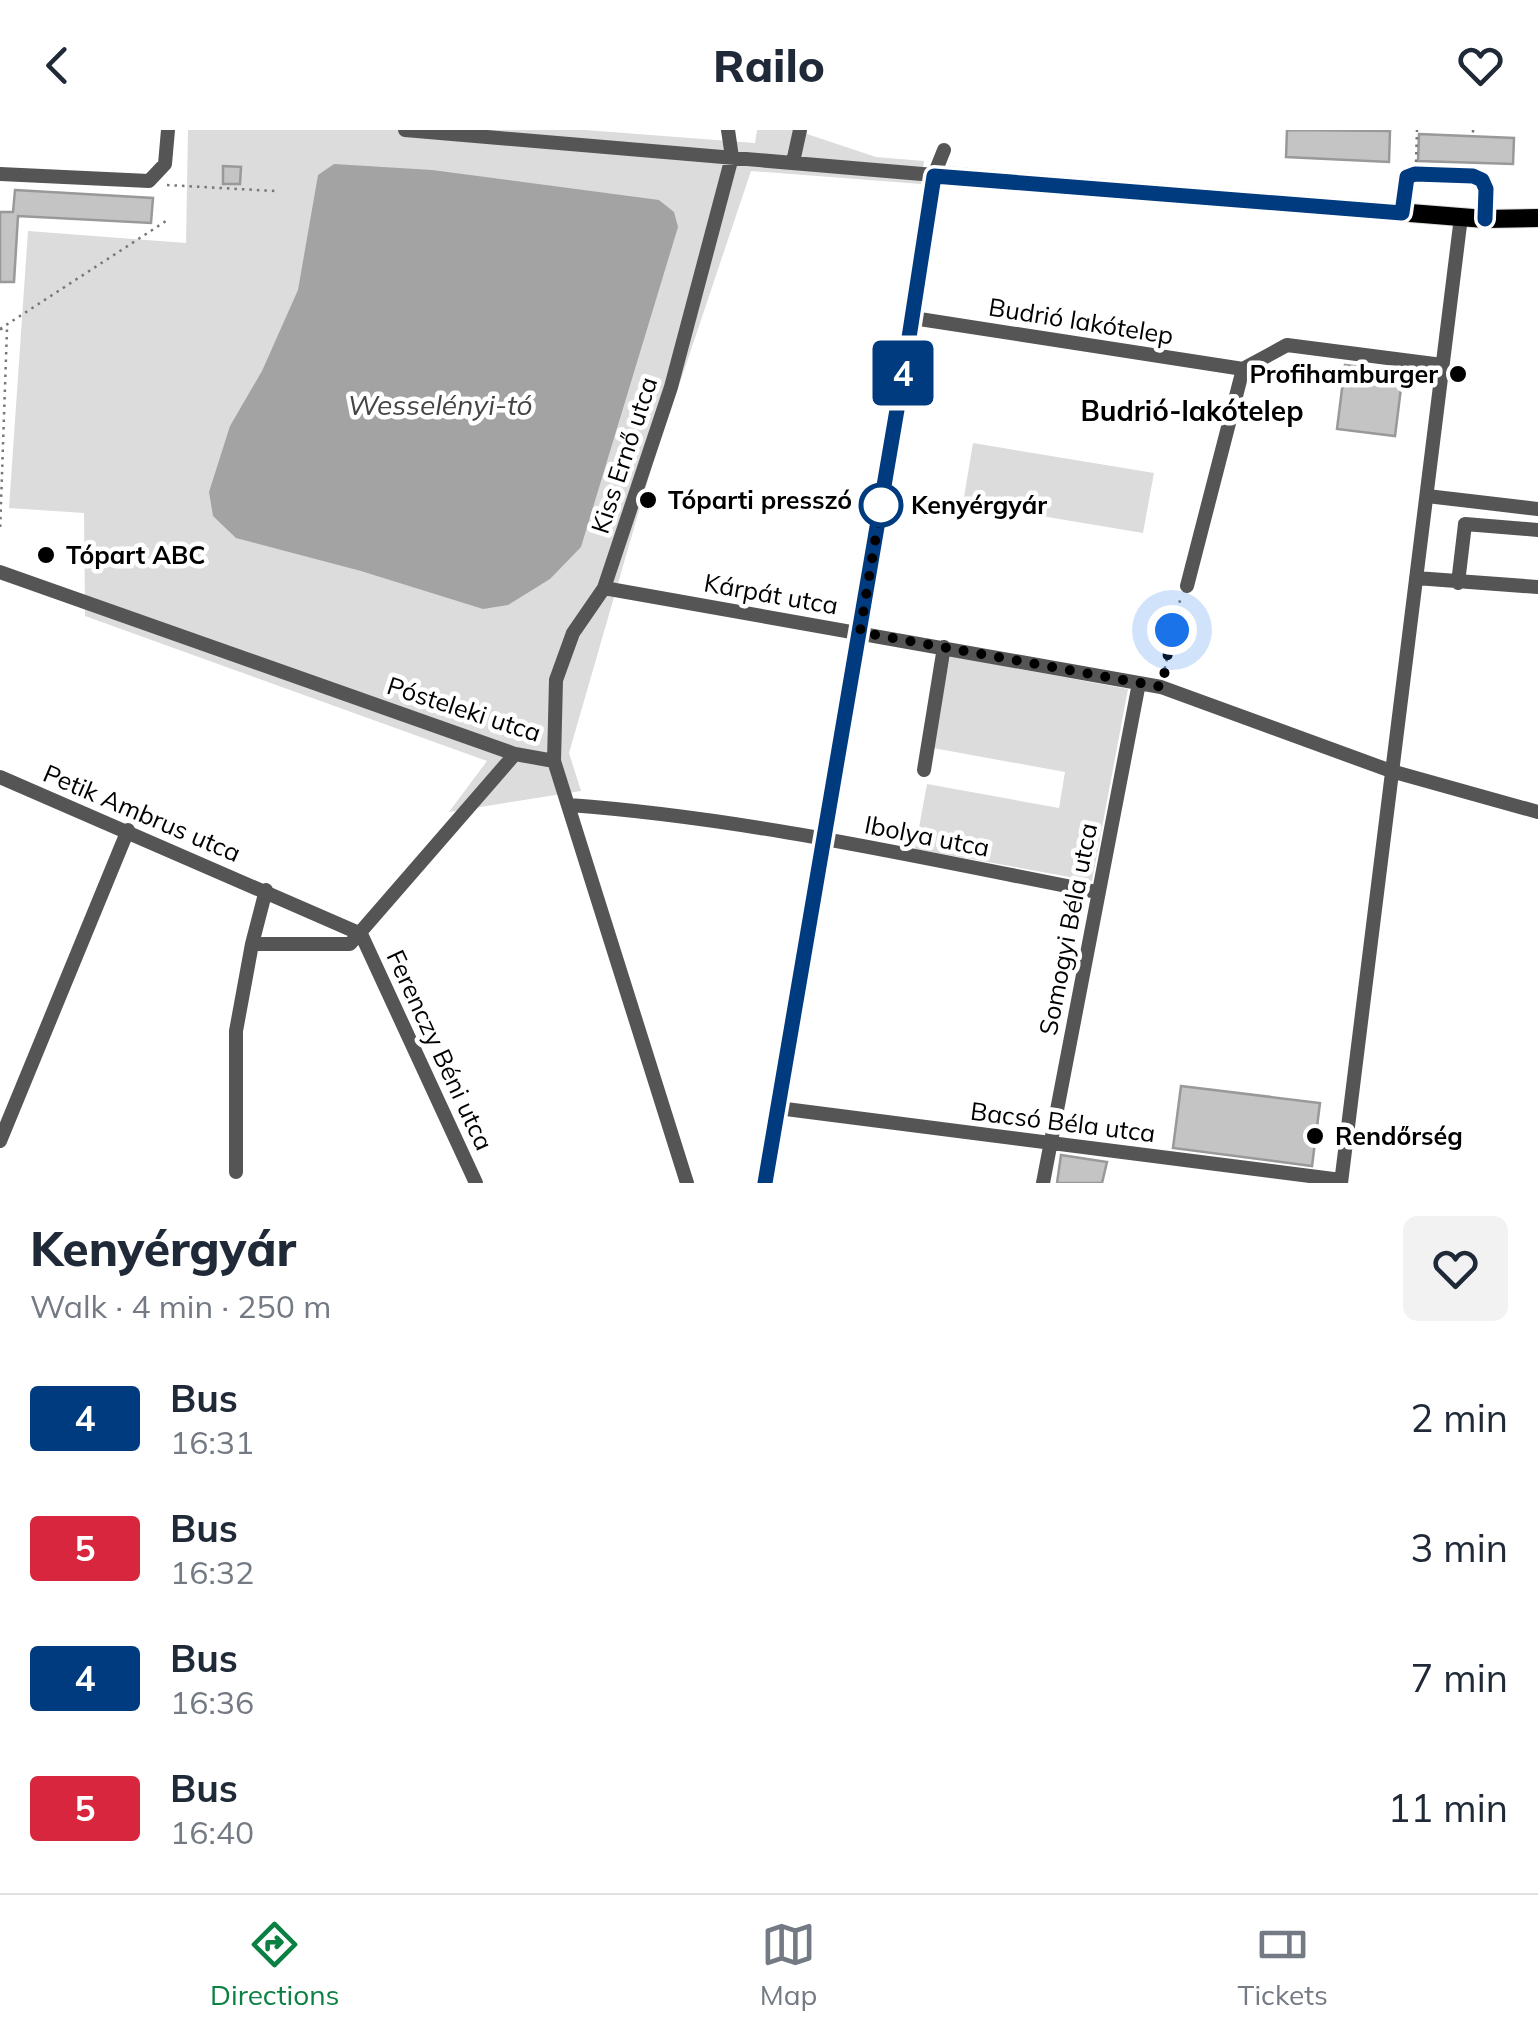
<!DOCTYPE html>
<meta charset="utf-8">
<style>
body{margin:0;font-family:Mulish,sans-serif;background:#f2f2f3;color:#1f2937;height:100vh;display:flex;flex-direction:column;font-size:38px;white-space:nowrap}
*{box-sizing:border-box;margin:0}
p{font-size:32px;color:#747a83}
.icon{flex:none;width:55px;height:55px;fill:none;stroke:currentColor;stroke-width:2;stroke-linecap:round;stroke-linejoin:round}
.map{position:relative;height:1053px;overflow:hidden}
.sheet{display:flex;flex-direction:column;background:#fff;flex:1}
.sheet>*{flex:none}
.badge{padding:0 20px;border-radius:8px;font-size:35px;line-height:65px}
.you{position:absolute;width:50px;height:50px;margin:-25px;border:8px solid #fff;border-radius:50%;background:#1a73e8;box-shadow:0 0 0 15px #1a73e833}
.map>.badge{position:absolute;translate:-50% -50%;box-shadow:0 0 0 5px #fff}
.round{display:grid;place-items:center;flex:none;width:105px;height:105px;border-radius:15px;background:#f2f2f3}
.head{display:flex;align-items:center;justify-content:space-between;height:170px;padding:0 30px}
h1{font-size:48px;font-weight:800;line-height:75px}
ul{padding:0;list-style:none}
li{display:flex;align-items:center;gap:30px;height:130px;padding:0 30px}
li div{flex:1}
li b{display:block;font-size:38px}
li em{font-style:normal}
li .badge{min-width:110px;font-weight:700;text-align:center}
header{display:flex;justify-content:space-between;align-items:center;height:130px;padding:0 30px;background:#fff;font-size:45px;font-weight:800}
.tabs{display:flex;justify-content:space-around;align-items:center;height:140px;border-top:2px solid #e0e1e3;background:#fff;font-size:28px;color:#747a83}
.tabs a{display:grid;justify-items:center;gap:5px}
.tabs .active{color:#0b8043}
.map>svg:first-child{display:block}
.green{fill:#dcdcdc}
.water{fill:#a3a3a3}
.building{fill:#c4c4c4;stroke:#999;stroke-width:2.5}
.lines{fill:none;stroke-linecap:round;stroke-linejoin:round}
.major-casing{stroke:#dbdbdb;stroke-width:20}
.path{stroke:#777;stroke-width:2.5;stroke-dasharray:2.5 5;stroke-linecap:butt}
.minor{stroke:#555;stroke-width:14}
.major{stroke:#000;stroke-width:18}
.line-casing{stroke:#fff;stroke-width:22}
.line{stroke:#003b80;stroke-width:15}
.walk{stroke:#000;stroke-width:10;stroke-dasharray:0 18}
.poi-dot{fill:#000;stroke:#fff;stroke-width:4}
.stop-dot{fill:#fff;stroke:#003b80;stroke-width:5}
.labels{text-anchor:middle;stroke-width:9;stroke-linejoin:round;paint-order:stroke}
.street-label{font-size:25px;fill:#000;stroke:#fff}
.poi-label{font-size:25px;font-weight:bold;fill:#000;stroke:#fff;text-anchor:start}
.stop-label{font-size:25px;font-weight:bold;fill:#000;stroke:#fff;text-anchor:start}
.water-label{font-size:28px;font-style:italic;fill:#444;stroke:#fff}
.neighbourhood-label{font-size:28px;font-weight:bold;fill:#000;stroke:#fff}
</style>
<header><svg class="icon" aria-label="back" viewBox="0 0 24 24"><path d="M15 5l-7 7 7 7"/></svg>Railo<svg class="icon" aria-label="heart" viewBox="0 0 24 24"><path d="M12 20l-8-8c-3-5 5-10 8-4 3-6 11-1 8 4z"/></svg></header>
<div class="map">
<svg width="1538" height="1053" viewBox="0 0 1538 1053">
<rect width="100%" height="100%" fill="#fff"/>
<!-- green -->
<path class="green" d="M188,0H585L755,13L757,0H795L876,27L924,31L921,54L751,41L651,339L569,623L581,661L449,682L487,631L85,486L84,383L9,378L28,101L186,113Z
M973,313L1154,343L1143,403L963,373Z
M950,526L1128,559L1092,751L915,719L927,654L1059,678L1065,642L933,618Z"/>
<!-- water -->
<path class="water" d="M334,34L432,40L659,70L674,82L678,97L581,417L550,449L508,475L483,479L361,441L236,408L213,386L209,362L230,296L262,241L298,160L318,45Z"/>
<!-- building -->
<path class="building" d="M1287,0L1390,1L1389,32L1286,27Z
M1419,4L1514,8L1513,34L1418,31Z
M223,36L241,37L240,54H223Z
M15,60L153,68L151,93L18,86L14,152H0V82H13Z
M1345,235L1403,242L1395,306L1337,299Z
M1181,956L1320,973L1312,1036L1173,1018Z
M1061,1025L1107,1032L1102,1053H1057Z"/>
<g class="lines">
<!-- major casing -->
<g class="major-casing">
<path id="major" d="M765,1053L913,188L934,45L1485,89L1538,88"/>
</g>
<!-- path -->
<path class="path" d="M1473,0V6
M1416,32L1417,0
M167,55L275,61
M0,199H7L0,402
M0,199L166,91
M1163,546L1181,466"/>
<!-- minor -->
<path class="minor" d="M405,0L934,45L944,20
M793,32L800,0
M0,44L149,51L165,34L168,0
M1402,83L1407,47L1415,44L1473,47L1482,50L1486,59L1485,89
M913,188L1243,239L1287,215L1442,235
M1427,366L1538,379
M0,442L515,624L554,631
M1416,448L1538,457
M1458,453L1465,394L1538,400
M1187,456L1243,239
M604,458L1161,557L1391,641L1538,682
M924,640L944,517
M0,647L361,804
M569,675C747,688 923,728 1097,762
M361,804L476,1053
M252,814H350L515,624
M778,978L1341,1050
M0,1011L128,700
M236,1042V901L252,814L266,760
M687,1053L554,631L556,550L573,503L604,458L671,257L732,27L728,0
M1043,1053L1139,553
M1341,1053L1461,87"/>
<!-- major -->
<use href="#major" class="major"/>
</g>
<g class="lines">
<!-- line casing -->
<g class="line-casing">
<path id="line" d="M765,1053L906,227L934,46L1402,83L1407,47L1415,44L1473,46L1482,50L1486,59L1485,89"/>
</g>
<!-- line -->
<use href="#line" class="line"/>
<!-- walk -->
<path class="walk" d="M881,375L860,502L1162,557L1172,500"/>
</g>
<!-- markers -->
<g class="poi-dot">
<circle cx="1458" cy="244" r="10"/>
<circle cx="648" cy="370" r="10"/>
<circle cx="46" cy="425" r="10"/>
<circle cx="1315" cy="1006" r="10"/>
</g>
<circle class="stop-dot" cx="881" cy="375" r="20"/>
<g class="labels">
<!-- street labels -->
<g class="street-label">
<text transform="translate(1081 191) rotate(9)" y="9">Budrió lakótelep</text>
<text transform="translate(624 325) rotate(-72)" y="9">Kiss Ernő utca</text>
<text transform="translate(771 464) rotate(10)" y="9">Kárpát utca</text>
<text transform="translate(464 579) rotate(18)" y="9">Pósteleki utca</text>
<text transform="translate(142 683) rotate(23)" y="9">Petik Ambrus utca</text>
<text transform="translate(927 706) rotate(11)" y="9">Ibolya utca</text>
<text transform="translate(1068 799) rotate(-79)" y="9">Somogyi Béla utca</text>
<text transform="translate(440 920) rotate(65)" y="9">Ferenczy Béni utca</text>
<text transform="translate(1063 992) rotate(7)" y="9">Bacsó Béla utca</text>
</g>
<!-- poi labels -->
<g class="poi-label">
<text x="1438" y="253" text-anchor="end">Profihamburger</text>
<text x="668" y="379">Tóparti presszó</text>
<text x="66" y="434">Tópart ABC</text>
<text x="1335" y="1015">Rendőrség</text>
</g>
<!-- stop labels -->
<g class="stop-label">
<text x="911" y="384">Kenyérgyár</text>
</g>
<!-- water labels -->
<g class="water-label">
<text x="440" y="285">Wesselényi-tó</text>
</g>
<!-- neighbourhood labels -->
<g class="neighbourhood-label">
<text x="1192" y="291">Budrió-lakótelep</text>
</g>
</g>
</svg>
<div class="you" style="left:1172px;top:500px"></div>
<b class="badge" style="left:903px;top:243px;background:#003b80;color:#fff">4</b>
</div>
<section class="sheet">
<div class="head"><div><h1>Kenyérgyár</h1><p>Walk · 4 min · 250 m</p></div><a class="round"><svg class="icon" aria-label="heart" viewBox="0 0 24 24"><path d="M12 20l-8-8c-3-5 5-10 8-4 3-6 11-1 8 4z"/></svg></a></div>
<ul>
<li><span class="badge" style="background:#003b80;color:#fff">4</span><div><b>Bus</b><p>16:31</p></div><em>2 min</em></li>
<li><span class="badge" style="background:#d7263d;color:#fff">5</span><div><b>Bus</b><p>16:32</p></div><em>3 min</em></li>
<li><span class="badge" style="background:#003b80;color:#fff">4</span><div><b>Bus</b><p>16:36</p></div><em>7 min</em></li>
<li><span class="badge" style="background:#d7263d;color:#fff">5</span><div><b>Bus</b><p>16:40</p></div><em>11 min</em></li>
</ul>
</section>
<nav class="tabs">
<a class="active"><svg class="icon" aria-label="directions" viewBox="0 0 24 24"><path d="M12 3l9 9-9 9-9-9zM9 14v-3h6M13 9l2 2-2 2"/></svg>Directions</a>
<a><svg class="icon" aria-label="map" viewBox="0 0 24 24"><path d="M3 6l6-2 6 2 6-2v14l-6 2-6-2-6 2zM9 4v14M15 6v14"/></svg>Map</a>
<a><svg class="icon" aria-label="tickets" viewBox="0 0 24 24"><path d="M3 7h18v10H3zM15 7v10"/></svg>Tickets</a>
</nav>
